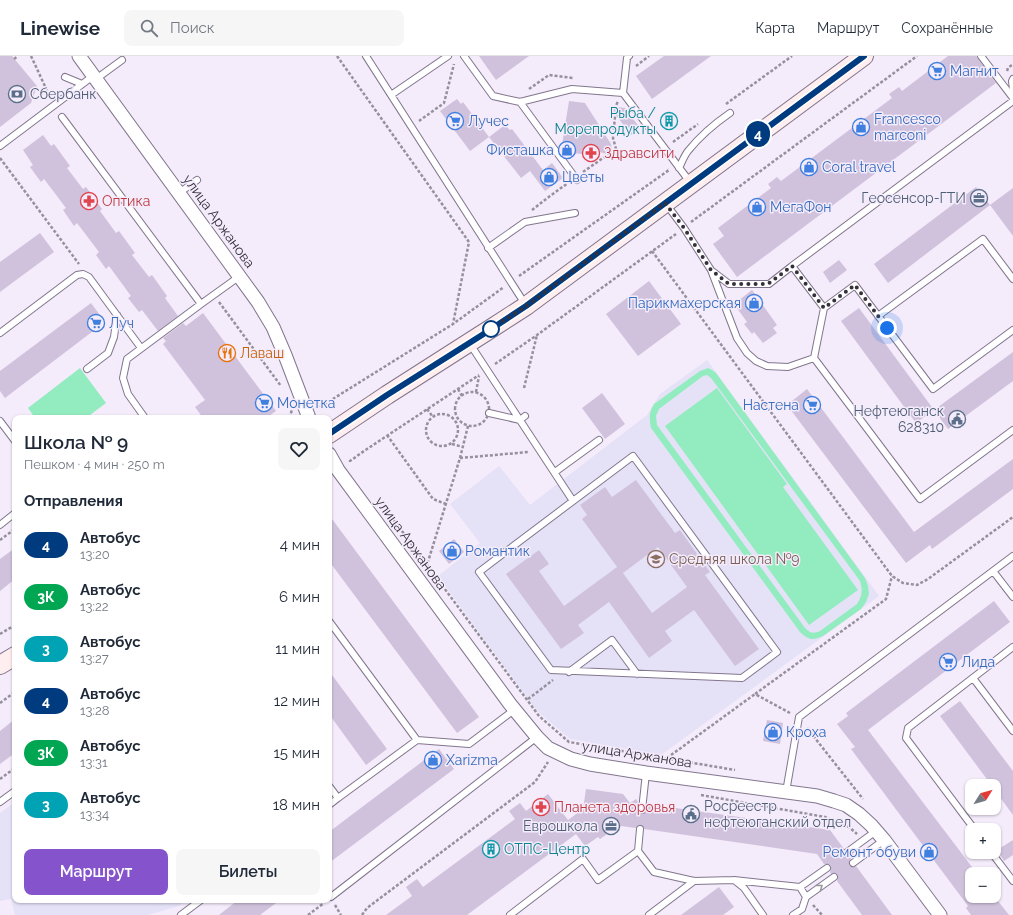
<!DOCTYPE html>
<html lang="ru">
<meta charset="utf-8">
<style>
body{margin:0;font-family:Raleway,sans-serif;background:#f6f6f7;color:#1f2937;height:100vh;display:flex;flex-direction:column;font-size:15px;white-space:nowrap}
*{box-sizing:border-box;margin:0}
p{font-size:13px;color:#747a83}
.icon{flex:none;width:22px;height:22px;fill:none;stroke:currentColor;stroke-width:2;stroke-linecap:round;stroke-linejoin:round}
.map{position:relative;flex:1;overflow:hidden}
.panel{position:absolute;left:12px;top:359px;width:320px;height:488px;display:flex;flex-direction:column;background:#fff;border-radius:8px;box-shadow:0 1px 3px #0004}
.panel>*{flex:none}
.badge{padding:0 8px;border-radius:13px;font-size:14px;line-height:26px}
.needle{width:26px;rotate:53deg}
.fabs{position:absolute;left:965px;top:723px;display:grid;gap:8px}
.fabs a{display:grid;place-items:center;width:36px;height:36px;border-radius:8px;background:#fff;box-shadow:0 1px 3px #0004;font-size:20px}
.you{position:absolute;width:20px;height:20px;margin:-10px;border:3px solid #fff;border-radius:50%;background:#1a73e8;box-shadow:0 0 0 6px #1a73e833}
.map>.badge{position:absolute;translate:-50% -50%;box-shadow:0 0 0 2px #fff}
h2{padding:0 12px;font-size:15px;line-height:36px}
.round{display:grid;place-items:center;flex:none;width:42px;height:42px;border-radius:8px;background:#f6f6f7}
.headline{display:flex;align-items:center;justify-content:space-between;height:68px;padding:0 12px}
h1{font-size:19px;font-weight:600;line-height:30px}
.action{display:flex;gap:8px;margin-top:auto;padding:8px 12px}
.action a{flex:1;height:46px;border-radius:8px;background:#8553cb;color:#fff;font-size:16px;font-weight:600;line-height:46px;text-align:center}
.action a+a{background:#f6f6f7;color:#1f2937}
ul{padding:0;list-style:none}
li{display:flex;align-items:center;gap:12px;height:52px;padding:0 12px}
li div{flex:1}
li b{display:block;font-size:15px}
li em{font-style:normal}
li .badge{min-width:44px;font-weight:700;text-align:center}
header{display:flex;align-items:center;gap:24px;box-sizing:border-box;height:56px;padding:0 20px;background:#fff;border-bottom:1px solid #e0e1e3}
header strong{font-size:19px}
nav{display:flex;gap:22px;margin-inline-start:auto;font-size:14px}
.search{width:280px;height:36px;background:#f6f6f7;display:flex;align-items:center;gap:10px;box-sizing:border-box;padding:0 14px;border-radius:8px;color:#747a83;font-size:15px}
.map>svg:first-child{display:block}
.education{fill:#e5e2f8}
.green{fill:#92ecbf;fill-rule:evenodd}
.building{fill:#d0c2dc;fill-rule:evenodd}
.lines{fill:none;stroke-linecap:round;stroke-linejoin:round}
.lane-casing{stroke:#82768d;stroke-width:8}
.street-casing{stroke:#82768d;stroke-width:15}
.secondary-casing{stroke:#82768d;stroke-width:20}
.path{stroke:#968f9c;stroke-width:2.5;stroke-dasharray:3 2;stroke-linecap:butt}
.lane{stroke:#fff;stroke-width:6}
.street{stroke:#fff;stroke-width:13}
.secondary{stroke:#feeeef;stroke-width:18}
.oneway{stroke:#9a989c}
.line-casing{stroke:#fff;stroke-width:9}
.line{stroke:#003b80;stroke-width:6}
.walk{stroke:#35303a;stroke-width:4;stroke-dasharray:0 7.2}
.stop-dot{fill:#fff;stroke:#003b80;stroke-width:2}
.labels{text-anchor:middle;stroke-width:3;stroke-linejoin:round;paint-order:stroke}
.shop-label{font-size:14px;fill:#366cbe;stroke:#f4ebfb;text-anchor:start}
.service-label{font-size:14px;fill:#4e5e75;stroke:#f4ebfb;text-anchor:end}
.culture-label{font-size:14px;fill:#0d838f;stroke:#f4ebfb;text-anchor:end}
.health-label{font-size:14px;fill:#be3a42;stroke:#f4ebfb;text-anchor:start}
.street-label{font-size:14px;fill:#35303a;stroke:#f4ebfb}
.food-label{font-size:14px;fill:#c56008;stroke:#f4ebfb;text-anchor:start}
.education-label{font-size:14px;fill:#785e54;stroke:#f4ebfb;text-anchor:start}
</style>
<header>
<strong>Linewise</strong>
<div class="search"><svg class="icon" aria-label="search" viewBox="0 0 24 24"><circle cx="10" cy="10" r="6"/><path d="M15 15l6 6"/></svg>Поиск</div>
<nav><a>Карта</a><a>Маршрут</a><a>Сохранённые</a></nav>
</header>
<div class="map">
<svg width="1013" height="859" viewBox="0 0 1013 859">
<rect width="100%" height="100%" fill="#f4ebfb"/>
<!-- education -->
<path class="education" d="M707,304L879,540L661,699L570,683L537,655L438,520L480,487L450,448L499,410L530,449L647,359L660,338Z
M15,746V844H186L179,850L148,859H15L11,843L0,845V757Z"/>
<!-- green -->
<path class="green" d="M80,312L106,347L86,362H35L28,352Z
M708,312L712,314L716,317L865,522L868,530L869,538L866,546L861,553L823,580C813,585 808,584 800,576L651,372C649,362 649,356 654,348L700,315ZM707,319L711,322L860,525C863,535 862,540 857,548L820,575C813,578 810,577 805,572L657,369L656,360L659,353L703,320Z
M717,332L787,428L783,431L858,534L809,569L665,370Z"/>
<!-- building -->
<path class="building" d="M0,0H12L37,30L31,47L0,71Z
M479,0H529L496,24Z
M664,0H711L652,43L636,20Z
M948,0H976L996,27L737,221L713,188L724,180L718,172L771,132L768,128L777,121L781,125L892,42L889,38L899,31L902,35Z
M457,43L461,48L463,46L489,81L470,95L440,55Z
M569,45L585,47L611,88L612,93L609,96L606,98L600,96L592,99L562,96L561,95Z
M609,50L625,52L640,72L631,79Z
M505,69L510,74L512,73L543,114L552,107L563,122L545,135L530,115L521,122L489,81Z
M43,79L51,90L54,88L70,110L67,112L83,133L86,131L102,153L100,155L116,177L119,175L135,197L132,199L149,221L152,219L167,240L165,242L178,260L158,275L142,254L139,256L128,242L131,240L109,210L106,213L96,199L99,196L77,167L74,170L63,154L66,152L44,123L41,126L30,111L33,109L23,94Z
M976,131L990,149L888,227L874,208Z
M1013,132V180L990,149Z
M40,177L54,196L0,236V206Z
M839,204L847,214L830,227L823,216Z
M649,225L681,268L638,300L606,258Z
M752,234L777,269L773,272L777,277L763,287L754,276L752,278L744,268L747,266L734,248Z
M91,247L105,266L5,342L0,335V315Z
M859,252L934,354L916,367L841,265Z
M203,257L276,355L266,362H203L195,351L205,344L163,288L166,285L163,282L183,267L186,270Z
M1013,296V325L948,373L934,354Z
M807,333L914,476L1013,403V433L932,493L930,489L906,507L787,349Z
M602,337L625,368L605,383L582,352Z
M636,424L675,477L680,474L710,516L705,519L759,593L735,610L694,554L665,575L672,585L649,602L609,546L578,569L584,577L561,593L506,518L539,494L549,508L539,515L564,550L617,511L582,463L587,459L580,449L605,431L612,441ZM658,491L687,531L652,557L623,517Z
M329,459L479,661L457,677L329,505Z
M454,483L464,496L449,508L439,495Z
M15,492V523L0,535V503Z
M994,545L1010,566L868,674L972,811V840H994L1009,859H971L966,852L968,850L851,693L855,691L837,668L848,660L846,657Z
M329,615L387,693L366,709L329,658Z
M960,645L1013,715V759L994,733V730H992L940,660Z
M15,663V697L0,708V675Z
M767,664L783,667L780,688L763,685Z
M439,693L454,713L329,807V776Z
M586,733L623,738L630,747L636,743L638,746V755L641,758H643L646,756L647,748L830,774L844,793L842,796V799L845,801L849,800L851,803L849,806V809L853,811L856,810L892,859H862L837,825L838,821L837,818L834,817L831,818L830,816L831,812L830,809L827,808H824L817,798L644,773L643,770L640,769H638L636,772L621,770L611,777L610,776L600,783L598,781L585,790L576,778L467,859H386L412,840L406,831L417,823L423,831L515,763L509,755L520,747L526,755L548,738L568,764L583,753Z
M1013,784V799L1004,805L997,794Z
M719,831L734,851L723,859H681Z
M238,844H280L260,859H219Z"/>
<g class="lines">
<!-- lane casing -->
<g class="lane-casing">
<path id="lane" d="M366,0L525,248
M464,0L493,40L520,46L572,33L623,37
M629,0L627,2L623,37L690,126
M981,0L1013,42
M65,21L82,28
M96,23L122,4
M1013,23L1012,25L1013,34
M391,39L448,0
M520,46L577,124
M62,61L201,248L240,220
M0,90L93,20
M679,112C682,106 684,100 688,95C700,80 714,68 730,57
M179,137L197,124
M666,148L684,172L711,214L737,282L747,297L756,305L767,310L788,311L814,302L920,443L1013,374
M488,192L525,166L575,157
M712,215L729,228H769L792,210
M824,252L855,229L933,333L1013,274
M878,260L983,183L1013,223
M0,277L77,219L83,218L89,221L141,292
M470,288L573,445L479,516L551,614L742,622L777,596L633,400L573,445
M814,302L824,252L792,210L1013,45
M87,313L108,297L114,281L117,259
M489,357L520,364L525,360
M145,362L128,338L123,322L127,303L201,248
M0,365L15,385
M555,416L599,384
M0,469L15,457
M993,515L1013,541
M329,565L417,684L469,688L514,654
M569,616L612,584L637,618
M973,622L1013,675
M329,730L338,742L417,684
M786,736L799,661L1013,500
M0,746L15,735
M329,749L338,742
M642,754L646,717
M975,774L906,682L908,672L1013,591
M638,795L640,773
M991,796L1013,825
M846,797L876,775
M853,807L884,784
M734,824L800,831L806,841L802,853L793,859
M800,831L827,812
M331,841L537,681
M806,841L834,821
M181,859L201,844
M510,859L583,803L598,824L638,795L654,816L694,825L734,824L744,832L763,859
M649,859L694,825"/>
</g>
<!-- street casing -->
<g class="street-casing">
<path id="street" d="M79,0L258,246L273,271L285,299L309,362
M329,398L338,414L510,648L537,681L548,692L571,703L590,708L646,717L817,740L834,745L846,749L859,758L871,769L884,784L940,859"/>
</g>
<!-- secondary casing -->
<g class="secondary-casing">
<path id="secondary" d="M329,378L387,339L495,270L526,250L864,0
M0,609L15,600"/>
</g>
<!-- path -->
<path class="path" d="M31,0L50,41
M337,0L469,186L453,268
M14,3L18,0
M636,10L649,0
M1007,15L1008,12L1013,8
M529,33L549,19L573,22
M726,48L792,0
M419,65L444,47L454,8
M673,86L698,68
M0,102L79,208
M583,116L616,93L613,82L616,50L618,45
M532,154L550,140L568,127
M691,166L917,0
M652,195L892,520L903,527L917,529L928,523L1013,461
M519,220L669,114L668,113
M219,246L281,330
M495,308L537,279L676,178
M524,332L537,279
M458,333L462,340
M455 353a17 17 0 1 1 34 0a17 17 0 1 1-34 0Z
M476,336L479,320
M320,351L453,268L504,231
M427,353L433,361
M426 374a16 16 0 1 1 32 0a16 16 0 1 1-32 0Z
M289,362L292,354
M468,370L460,402L427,509L539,660L569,686L735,714
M387,379L433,443L446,448
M452,388L463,391
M460,402L529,396
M350,406V405L364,395L479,319
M393,463L427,509
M0,484L15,473
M0,578L15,569
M528,643L553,624
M0,647L15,636
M790,657L755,638L886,543L892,520
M807,672L863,743
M667,702L755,638
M0,723L15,712
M701,739L825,761L849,771L857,778
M335,849L341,859
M813,849L822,859
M308,859L324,847
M362,859L367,852L535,726L548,706"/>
<!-- lane -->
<use href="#lane" class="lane"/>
<!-- street -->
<use href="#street" class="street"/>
<!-- secondary -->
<use href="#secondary" class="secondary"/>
</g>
<!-- one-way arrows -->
<defs><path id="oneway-chevron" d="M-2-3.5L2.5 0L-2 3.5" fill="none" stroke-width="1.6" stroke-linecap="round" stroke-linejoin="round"/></defs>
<use class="oneway" href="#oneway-chevron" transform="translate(820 831) rotate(-36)"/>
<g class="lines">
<!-- line casing -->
<g class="line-casing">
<path id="line" d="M329,378L387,339L482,279L526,250L864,0"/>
</g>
<!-- line -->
<use href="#line" class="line"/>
<!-- walk -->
<path class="walk" d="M491,273L526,250L665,147L684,172L711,214L729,228H768L792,210L824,252L855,229L887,272"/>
</g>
<!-- icons -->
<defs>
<g id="supermarket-ring" transform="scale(0.9)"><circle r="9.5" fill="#f4ebfb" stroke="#3f7fe0" stroke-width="1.5"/><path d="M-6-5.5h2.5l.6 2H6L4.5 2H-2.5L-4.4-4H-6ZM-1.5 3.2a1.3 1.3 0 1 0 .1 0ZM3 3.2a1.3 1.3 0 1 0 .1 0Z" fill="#3f7fe0"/></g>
<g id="bank-ring" transform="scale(0.9)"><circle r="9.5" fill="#f4ebfb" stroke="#5c6f8a" stroke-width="1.5"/><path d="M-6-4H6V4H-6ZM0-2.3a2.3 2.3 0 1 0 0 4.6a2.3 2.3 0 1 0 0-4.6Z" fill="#5c6f8a"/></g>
<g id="building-ring" transform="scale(0.9)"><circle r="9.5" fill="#f4ebfb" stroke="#0f9aa8" stroke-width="1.5"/><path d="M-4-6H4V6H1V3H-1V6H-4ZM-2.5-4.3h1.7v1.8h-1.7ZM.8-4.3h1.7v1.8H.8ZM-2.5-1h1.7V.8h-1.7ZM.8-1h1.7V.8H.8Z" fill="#0f9aa8"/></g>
<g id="shop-ring" transform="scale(0.9)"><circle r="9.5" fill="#f4ebfb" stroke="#3f7fe0" stroke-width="1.5"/><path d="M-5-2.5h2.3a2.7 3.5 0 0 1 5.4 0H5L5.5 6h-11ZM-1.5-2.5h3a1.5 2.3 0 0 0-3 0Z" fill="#3f7fe0"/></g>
<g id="pharmacy-ring" transform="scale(0.9)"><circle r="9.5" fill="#f4ebfb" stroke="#e0444e" stroke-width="1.5"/><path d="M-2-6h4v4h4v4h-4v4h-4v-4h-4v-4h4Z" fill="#e0444e"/></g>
<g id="office-ring" transform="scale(0.9)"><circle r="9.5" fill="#f4ebfb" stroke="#5c6f8a" stroke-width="1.5"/><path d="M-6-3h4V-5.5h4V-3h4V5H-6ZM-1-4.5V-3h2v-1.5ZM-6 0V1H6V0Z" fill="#5c6f8a"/></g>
<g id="restaurant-ring" transform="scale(0.9)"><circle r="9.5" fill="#f4ebfb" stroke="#e8710a" stroke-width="1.5"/><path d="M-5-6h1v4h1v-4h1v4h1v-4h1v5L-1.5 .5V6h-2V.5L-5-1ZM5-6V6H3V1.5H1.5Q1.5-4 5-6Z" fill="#e8710a"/></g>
<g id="civic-ring" transform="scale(0.9)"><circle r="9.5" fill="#f4ebfb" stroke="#5c6f8a" stroke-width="1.5"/><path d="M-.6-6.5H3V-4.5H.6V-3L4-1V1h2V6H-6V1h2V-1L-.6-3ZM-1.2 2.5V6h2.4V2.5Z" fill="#5c6f8a"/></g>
<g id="school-ring" transform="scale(0.9)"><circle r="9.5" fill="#f4ebfb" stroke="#8d6e63" stroke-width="1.5"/><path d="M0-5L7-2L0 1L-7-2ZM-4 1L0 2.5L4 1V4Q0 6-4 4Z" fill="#8d6e63"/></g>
</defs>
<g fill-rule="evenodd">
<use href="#supermarket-ring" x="937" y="15"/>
<use href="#bank-ring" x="17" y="38"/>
<use href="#supermarket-ring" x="455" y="65"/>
<use href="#building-ring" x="669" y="65"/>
<use href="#shop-ring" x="861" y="71"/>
<use href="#shop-ring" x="567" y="94"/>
<use href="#pharmacy-ring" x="591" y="97"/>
<use href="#shop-ring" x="809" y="111"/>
<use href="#shop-ring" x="549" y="121"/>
<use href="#office-ring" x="979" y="142"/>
<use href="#pharmacy-ring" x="89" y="145"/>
<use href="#shop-ring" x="757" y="151"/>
<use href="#shop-ring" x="754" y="247"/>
<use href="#supermarket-ring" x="96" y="267"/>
<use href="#restaurant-ring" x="227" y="297"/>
<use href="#supermarket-ring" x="264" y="347"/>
<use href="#supermarket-ring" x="812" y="349"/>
<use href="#civic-ring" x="957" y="363"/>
<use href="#shop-ring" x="452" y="495"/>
<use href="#school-ring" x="656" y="503"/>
<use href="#supermarket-ring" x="948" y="606"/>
<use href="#shop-ring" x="773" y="676"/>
<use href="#shop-ring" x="433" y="704"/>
<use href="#pharmacy-ring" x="541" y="751"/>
<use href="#civic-ring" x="691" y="758"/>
<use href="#office-ring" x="611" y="770"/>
<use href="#building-ring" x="491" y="793"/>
<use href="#shop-ring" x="929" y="796"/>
</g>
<!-- markers -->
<circle class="stop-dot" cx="491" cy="273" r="8"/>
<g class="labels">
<!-- shop labels -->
<g class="shop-label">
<text x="950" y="20">Магнит</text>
<text x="874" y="68">Francesco<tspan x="874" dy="16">marconi</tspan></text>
<text x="468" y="70">Лучес</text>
<text x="554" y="99" text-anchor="end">Фисташка</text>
<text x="822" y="116">Coral travel</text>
<text x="562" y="126">Цветы</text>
<text x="770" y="156">МегаФон</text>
<text x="741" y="252" text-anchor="end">Парикмахерская</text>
<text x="109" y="272">Луч</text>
<text x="277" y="352">Монетка</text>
<text x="799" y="354" text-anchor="end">Настена</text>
<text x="465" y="500">Романтик</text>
<text x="961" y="611">Лида</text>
<text x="786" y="681">Кроха</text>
<text x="446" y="709">Xarizma</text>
<text x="916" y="801" text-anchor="end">Ремонт обуви</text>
</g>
<!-- service labels -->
<g class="service-label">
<text x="30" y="43" text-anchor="start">Сбербанк</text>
<text x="966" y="147">Геосенсор-ГТИ</text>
<text x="944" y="360">Нефтеюганск<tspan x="944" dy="16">628310</tspan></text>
<text x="704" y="755" text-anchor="start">Росреестр<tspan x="704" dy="16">нефтеюганский отдел</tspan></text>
<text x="598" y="775">Еврошкола</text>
</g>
<!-- culture labels -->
<g class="culture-label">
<text x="656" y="62">Рыба /<tspan x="656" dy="16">Морепродукты</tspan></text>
<text x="504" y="798" text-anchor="start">ОТПС-Центр</text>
</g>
<!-- health labels -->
<g class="health-label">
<text x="604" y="102">Здравсити</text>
<text x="102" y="150">Оптика</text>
<text x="554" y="756">Планета здоровья</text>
</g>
<!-- street labels -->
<g class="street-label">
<text transform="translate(219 165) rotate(54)" y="5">улица Аржанова</text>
<text transform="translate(411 487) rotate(54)" y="5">улица Аржанова</text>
<text transform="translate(637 698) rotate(9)" y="5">улица Аржанова</text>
</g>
<!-- food labels -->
<g class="food-label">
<text x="240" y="302">Лаваш</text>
</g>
<!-- education labels -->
<g class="education-label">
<text x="669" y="508">Средняя школа №9</text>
</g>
</g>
</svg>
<div class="fabs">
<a><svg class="needle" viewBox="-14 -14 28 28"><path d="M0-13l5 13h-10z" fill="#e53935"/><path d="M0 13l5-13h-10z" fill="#747a83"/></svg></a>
<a>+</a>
<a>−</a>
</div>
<div class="you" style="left:887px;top:272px"></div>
<b class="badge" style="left:758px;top:78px;background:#003b80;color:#fff">4</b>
<section class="panel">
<div class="headline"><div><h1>Школа № 9</h1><p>Пешком · 4 мин · 250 m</p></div><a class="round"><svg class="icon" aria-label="heart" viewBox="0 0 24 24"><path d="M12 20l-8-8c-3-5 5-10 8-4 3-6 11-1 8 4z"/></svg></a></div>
<h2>Отправления</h2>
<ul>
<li><span class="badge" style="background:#003b80;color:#fff">4</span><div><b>Автобус</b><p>13:20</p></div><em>4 мин</em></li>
<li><span class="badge" style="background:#00a651;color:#fff">3К</span><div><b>Автобус</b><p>13:22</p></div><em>6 мин</em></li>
<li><span class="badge" style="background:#00a3b4;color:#fff">3</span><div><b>Автобус</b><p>13:27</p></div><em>11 мин</em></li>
<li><span class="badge" style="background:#003b80;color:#fff">4</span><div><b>Автобус</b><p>13:28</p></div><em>12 мин</em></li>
<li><span class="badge" style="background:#00a651;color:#fff">3К</span><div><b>Автобус</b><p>13:31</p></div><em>15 мин</em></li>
<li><span class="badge" style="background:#00a3b4;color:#fff">3</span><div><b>Автобус</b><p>13:34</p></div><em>18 мин</em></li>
</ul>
<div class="action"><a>Маршрут</a><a>Билеты</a></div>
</section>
</div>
